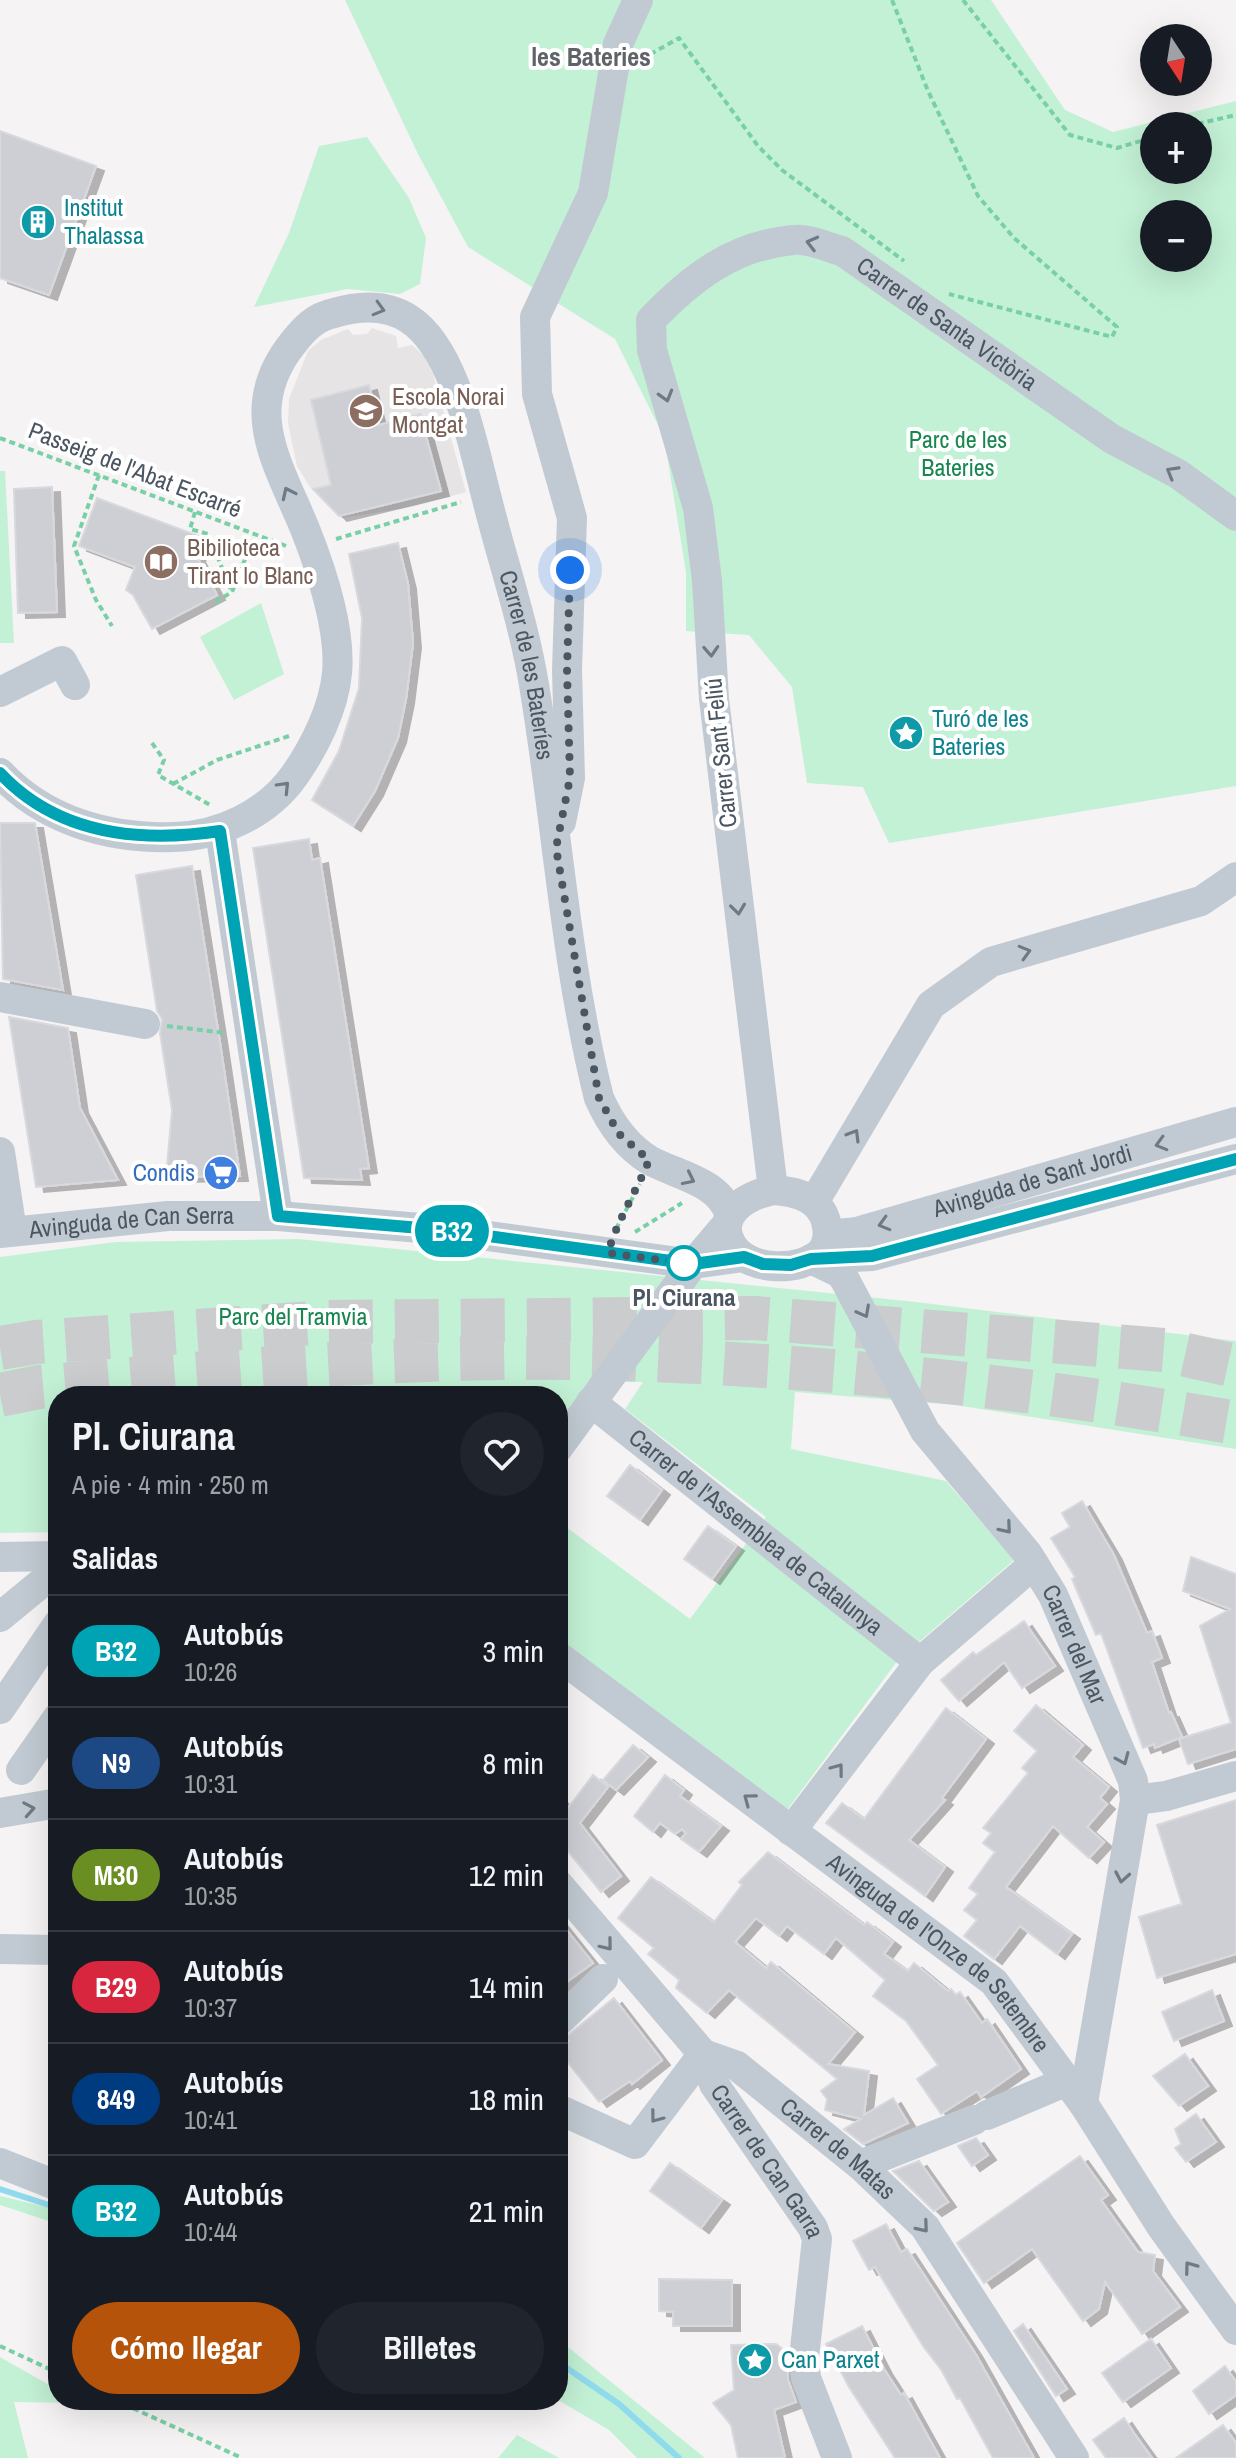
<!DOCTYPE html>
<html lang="es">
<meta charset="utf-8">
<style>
body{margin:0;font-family:"Archivo Narrow",sans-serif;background:#20242c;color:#f1f3f6;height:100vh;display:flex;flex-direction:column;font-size:30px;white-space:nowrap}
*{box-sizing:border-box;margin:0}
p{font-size:26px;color:#9ea1a6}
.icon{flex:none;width:44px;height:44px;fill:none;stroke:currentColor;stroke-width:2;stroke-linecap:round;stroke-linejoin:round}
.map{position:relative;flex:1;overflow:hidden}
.side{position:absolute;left:48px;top:1386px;width:520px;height:1024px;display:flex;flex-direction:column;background:#171b24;border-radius:32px;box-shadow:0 8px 32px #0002}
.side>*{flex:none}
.badge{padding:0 16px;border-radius:26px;font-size:28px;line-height:52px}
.needle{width:52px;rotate:168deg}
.buttons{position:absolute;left:1140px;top:24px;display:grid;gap:16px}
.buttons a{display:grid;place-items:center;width:72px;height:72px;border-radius:50%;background:#171b24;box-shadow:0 8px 32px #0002;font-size:40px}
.you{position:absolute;width:40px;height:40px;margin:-20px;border:6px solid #fff;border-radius:50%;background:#1a73e8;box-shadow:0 0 0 12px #1a73e833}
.map>.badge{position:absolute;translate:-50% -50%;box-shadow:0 0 0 4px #fff}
h2{padding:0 24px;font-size:30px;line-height:72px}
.round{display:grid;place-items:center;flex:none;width:84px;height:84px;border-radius:42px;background:#20242c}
.overview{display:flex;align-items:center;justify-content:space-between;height:136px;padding:0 24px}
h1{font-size:38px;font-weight:700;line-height:60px}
.button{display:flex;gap:16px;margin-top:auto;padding:16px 24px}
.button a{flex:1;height:92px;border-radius:48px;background:#b45309;color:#fff;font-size:32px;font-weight:700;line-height:92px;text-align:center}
.button a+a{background:#20242c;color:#f1f3f6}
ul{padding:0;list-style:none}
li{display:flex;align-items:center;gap:24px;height:112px;padding:0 24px;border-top:2px solid #363941}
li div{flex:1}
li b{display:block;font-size:30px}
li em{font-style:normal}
li .badge{min-width:88px;font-weight:700;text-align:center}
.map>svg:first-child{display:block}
.education{fill:#e6e4e5}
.green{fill:#c3f1d5;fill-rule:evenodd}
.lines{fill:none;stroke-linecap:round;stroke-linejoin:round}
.stream{stroke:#90daee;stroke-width:6}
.building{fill:#cdcfd5;stroke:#d7d9de;stroke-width:2;filter:url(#shadow)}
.highway-tunnel{stroke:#caccce;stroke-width:44;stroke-dasharray:44 22;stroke-linecap:butt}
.path{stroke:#7ad0a6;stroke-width:4;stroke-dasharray:6 4;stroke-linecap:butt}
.minor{stroke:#c1cad2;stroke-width:30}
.oneway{stroke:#6e7983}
.line-casing{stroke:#fff;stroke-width:18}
.line{stroke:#00a3b4;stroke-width:12}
.walk{stroke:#4a5661;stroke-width:8;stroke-dasharray:0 14.4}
.stop-dot{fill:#fff;stroke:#00a3b4;stroke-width:4}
.labels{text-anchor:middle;stroke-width:8;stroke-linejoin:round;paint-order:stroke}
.culture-label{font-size:24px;fill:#0d838f;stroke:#fff;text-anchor:start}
.street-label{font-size:24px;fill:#4a5661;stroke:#fff}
.education-label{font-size:24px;fill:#785e54;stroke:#fff;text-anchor:start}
.park-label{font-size:24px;fill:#17864f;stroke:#fff}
.shop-label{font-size:24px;fill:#366cbe;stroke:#fff;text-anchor:end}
.stop-label{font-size:24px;font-weight:bold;fill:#4a5661;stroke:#fff}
.neighbourhood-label{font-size:26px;font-weight:bold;fill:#5f6368;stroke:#fff}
</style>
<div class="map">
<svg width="1236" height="2458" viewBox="0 0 1236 2458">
<defs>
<filter id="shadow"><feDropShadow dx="8" dy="5" stdDeviation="0" flood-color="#0004"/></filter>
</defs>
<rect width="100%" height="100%" fill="#f5f3f3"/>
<!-- education -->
<path class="education" d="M372,328L396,336L398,348L412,345L424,356L433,374L466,492L412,507L341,518L310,487L297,466L288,423L289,399L308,351L321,340L348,329L353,335L367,334Z"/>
<!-- green -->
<path class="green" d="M345,0H991L1065,110L1113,132L1236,101V786L889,843L863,787L807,783L792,687L749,635L686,631V572L664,437L615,339L468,247L418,154ZM1154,126H1198V170H1154ZM1154,214H1198V258H1154Z
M367,137L409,198L426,238L420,284L400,294L347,289L254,307L289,233L319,146Z
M0,471H5L14,643H0Z
M261,603L284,674L234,700L200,637Z
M298,1239L916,1302L1236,1341V1449L955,1405L795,1392L791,1449L946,1481L1014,1560L898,1660L787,1810L558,1638V1521L690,1619L766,1517L625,1409L643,1382H588L558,1423V1396H58V1532L0,1533V1257L116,1242Z
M0,2196L58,2210V2224L0,2205Z
M558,2339L705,2458H637L609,2430L558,2400Z
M0,2357L58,2390V2400L79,2403L14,2402L28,2458H0Z
M517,2435L559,2458H498Z"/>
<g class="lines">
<!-- stream -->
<path class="stream" d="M0,2189L58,2208
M558,2362L619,2404L679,2458"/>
</g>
<!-- building -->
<path class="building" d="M0,131L96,166L49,295L0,278Z
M369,385L379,425L420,414L441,491L339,516L313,489L331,485L311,400Z
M52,487L57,612L18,613L14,489Z
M97,498L204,538L197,557L217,595L152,629L133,595L126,590L135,567L79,546Z
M398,543L408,584L413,643L406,699L398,738L375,791L353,826L312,800L339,751L359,688L362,618L349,554Z
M0,823H35L63,990L3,979Z
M309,839L312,860L320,858L369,1168L360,1169L362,1180L304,1178L253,848Z
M192,866L220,1043L240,1176L166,1177L172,1110L160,1033L162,1019L157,1011L136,875Z
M9,1017L68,1028L80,1108L118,1180L36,1187Z
M630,1465L662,1490L640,1520L607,1496Z
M1082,1501L1114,1555L1147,1633L1152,1631L1162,1658L1152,1662L1169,1713L1171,1712L1182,1737L1155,1748L1154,1744L1143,1748L1101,1633L1096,1635L1072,1579L1075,1577L1051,1538L1070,1527L1062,1513Z
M708,1526L736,1546L712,1579L684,1559Z
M1191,1557L1236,1574V1749L1188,1764L1179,1739L1231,1723L1200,1626L1230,1609L1183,1591Z
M1024,1621L1055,1666L1022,1688L1004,1662L959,1701L941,1680L973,1652L976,1655Z
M1036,1705L1083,1745L1073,1757L1109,1787L1100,1798L1107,1804L1087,1827L1104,1842L1089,1858L1053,1826L1006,1887L1072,1934L1057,1954L1020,1926L994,1959L964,1936L977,1920L964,1910L978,1894L969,1888L995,1852L983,1843L991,1833L983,1828L1028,1773L1022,1768L1037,1751L1014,1731Z
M946,1708L986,1739L942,1798L945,1800L909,1840L945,1867L925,1896L826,1823L842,1803L864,1819Z
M633,1745L648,1757L616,1790L603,1780Z
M593,1775L608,1787L580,1823L621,1876L601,1892L558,1839V1796L568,1808Z
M665,1775L684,1790L680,1796L721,1826L699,1852L681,1839L686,1833L682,1829L675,1834L660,1823L653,1832L634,1816Z
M1236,1800V1954L1157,1978L1139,1917L1182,1904L1157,1825Z
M768,1852L864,1925L867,1922L893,1942L884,1954L908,1971L914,1963L948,1991L951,1989L956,1995L960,1992L982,2023L987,2019L1021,2069L981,2097L977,2091L941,2114L917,2079L938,2065L906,2021L873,1996L885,1980L836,1938L824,1954L787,1926L779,1936L756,1918L735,1942L766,1968L771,1962L855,2032L828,2064L869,2071L864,2115L893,2098L908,2123L863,2144L844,2129L861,2119L825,2110L827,2099L821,2091L837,2079L729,1990L707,2013L676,1988L679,1980L648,1954L654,1948L618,1918L651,1877L714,1922L742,1885L739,1882Z
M558,1919L593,1963L558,1988Z
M1212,1990L1224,2021L1174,2041L1162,2012Z
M614,1998L662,2060L632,2084L630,2081L599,2102L558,2050L569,2041L566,2037Z
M1185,2054L1208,2086L1179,2106L1153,2076Z
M1196,2114L1216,2142L1186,2162L1175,2148L1181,2144L1175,2129Z
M976,2138L988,2155L972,2166L958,2146Z
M1080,2156L1108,2195L1101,2200L1138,2252L1155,2255L1153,2271L1180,2307L1142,2334L1105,2282L1099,2309L1083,2321L1032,2249L984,2283L957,2243Z
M919,2161L948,2202L934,2211L893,2171Z
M670,2163L722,2200L701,2228L650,2191Z
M886,2224L901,2252L907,2249L975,2353L1034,2458H993L960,2398L957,2399L942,2371L923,2346L875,2267L869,2270L853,2241Z
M659,2279L732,2280V2326H673V2312L659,2311Z
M1023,2324L1067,2389L1056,2396L1014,2331Z
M862,2326L884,2369L901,2395L904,2393L940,2458H895L849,2387L826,2344Z
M1151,2339L1171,2368L1123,2402L1102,2373Z
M776,2344L787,2352L788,2380L796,2402L774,2410L785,2458H738L731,2425L713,2403L734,2390L731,2345Z
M1225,2366L1236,2382V2395L1209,2414L1193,2391Z
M1124,2418L1134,2433L1152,2458H1106L1093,2440Z
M1223,2425L1236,2443V2458H1176Z"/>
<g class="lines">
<!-- highway-tunnel -->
<path class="highway-tunnel" d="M0,1348L36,1342L328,1322L754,1318L1164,1350L1236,1366
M0,1395L39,1387C233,1370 429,1353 624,1359C829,1366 1034,1387 1236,1423"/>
<!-- path -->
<path class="path" d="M892,0L928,91L978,196L1014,238L1117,327L1112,337L949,294
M963,0L1070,135L1117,148L1154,137
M641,52L649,55L679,38L758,146L782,170L904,261
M1188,126L1236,115
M0,438L286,546
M99,475L74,546L96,600L112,626
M195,512L190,529L208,534L232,592
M336,539L461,502
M215,602L232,592L255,534
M152,743L164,760L158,775L212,806
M173,784L217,760L292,735
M167,1026L226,1033
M616,1229L640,1184
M635,1232L682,1203
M0,2346L58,2373
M115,2400L242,2458"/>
<!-- minor -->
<g class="minor">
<path d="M0,692L62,661L75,685"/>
<path id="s1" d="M0,773C45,821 109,839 174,837C219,836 267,814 294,776C314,748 334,708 337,673C341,630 321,569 305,529C278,463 240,409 293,343C304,329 315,317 334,313C358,306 386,304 409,319C456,349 473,447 487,499C502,560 524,623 534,685C557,822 565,963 599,1098C610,1123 625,1145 649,1160C676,1175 718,1181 729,1213"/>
<path d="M561,822L570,778L567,670L572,518L537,394L535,317L593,193L618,44L638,0"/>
<path d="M220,831L278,1216"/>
<path d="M0,997L145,1024"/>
<path d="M0,1152L12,1231"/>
<path id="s2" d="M773,1190L714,699L707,581L698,508L652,350L651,320C691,278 734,245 793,240C808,238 827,247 842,251L1112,439L1178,474L1236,516"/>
<path d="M773,1190C787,1191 803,1193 814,1203C828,1214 833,1240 820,1253C800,1272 751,1271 734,1248C712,1216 745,1196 773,1190Z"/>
<path d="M814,1202L931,1005L991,962L1201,901L1236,877"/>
<path id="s3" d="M0,1233L168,1216H278L444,1230L693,1264L744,1257"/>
<path id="s4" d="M828,1235L857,1232L1236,1122"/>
<path id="s5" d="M811,1259L840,1273L845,1280L925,1431L1027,1553L1053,1595L1133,1781L1135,1800L1083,2103"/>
<path d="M813,1259L872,1256L1236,1159"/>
<path id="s6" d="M591,1402L920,1662"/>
<path d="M558,1448L693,1264L727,1224"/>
<path d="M0,1557L58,1556"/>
<path d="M0,1617L51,1575"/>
<path id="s7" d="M558,1656L994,1982L1083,2103L1161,2226L1236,2330"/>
<path d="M0,1709L58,1624"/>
<path d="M21,1770L58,1717"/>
<path d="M1135,1800L1166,1796L1236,1776"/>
<path d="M0,1813L58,1803"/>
<path d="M791,1831L920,1662L1034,1564"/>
<path id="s8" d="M558,1884L703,2054L737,2066L860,2165L925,2227L1074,2458"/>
<path d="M0,1949L54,1950L58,1947"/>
<path d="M558,2022L603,1979"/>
<path id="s9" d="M703,2054L714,2084L813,2228L817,2239L804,2358L806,2378L837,2458"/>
<path d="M558,2109L635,2144L703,2054"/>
<path d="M987,2115L1065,2082"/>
<path d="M0,2163L58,2186"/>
<path d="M860,2165L974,2120"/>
</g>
</g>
<!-- one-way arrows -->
<defs><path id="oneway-chevron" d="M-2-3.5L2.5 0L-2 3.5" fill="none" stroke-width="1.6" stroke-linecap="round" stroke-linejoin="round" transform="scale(2)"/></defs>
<g class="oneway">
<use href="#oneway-chevron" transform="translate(812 243) rotate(-166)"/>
<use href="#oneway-chevron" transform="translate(379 309) rotate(16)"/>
<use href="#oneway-chevron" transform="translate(666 396) rotate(74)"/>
<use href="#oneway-chevron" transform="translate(1172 472) rotate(-150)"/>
<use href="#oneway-chevron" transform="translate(288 493) rotate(-115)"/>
<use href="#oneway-chevron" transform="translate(711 651) rotate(87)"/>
<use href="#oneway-chevron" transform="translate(284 787) rotate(-46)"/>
<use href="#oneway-chevron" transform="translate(738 909) rotate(83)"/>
<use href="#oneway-chevron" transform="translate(1025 952) rotate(-16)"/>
<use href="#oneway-chevron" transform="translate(854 1135) rotate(-59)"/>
<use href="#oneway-chevron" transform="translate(1161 1144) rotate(164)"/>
<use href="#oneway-chevron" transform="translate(689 1179) rotate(26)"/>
<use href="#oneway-chevron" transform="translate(884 1224) rotate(164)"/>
<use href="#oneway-chevron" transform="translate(864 1312) rotate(62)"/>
<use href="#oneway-chevron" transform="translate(1006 1528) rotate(50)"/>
<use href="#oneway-chevron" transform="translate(1123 1759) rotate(67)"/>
<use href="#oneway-chevron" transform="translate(838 1769) rotate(-53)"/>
<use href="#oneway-chevron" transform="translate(749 1799) rotate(-143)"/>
<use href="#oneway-chevron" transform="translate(29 1809) rotate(-10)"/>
<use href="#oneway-chevron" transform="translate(1122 1877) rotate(100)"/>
<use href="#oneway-chevron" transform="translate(607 1945) rotate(51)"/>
<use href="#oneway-chevron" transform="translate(656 2117) rotate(127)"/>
<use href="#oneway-chevron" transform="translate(923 2227) rotate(50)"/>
<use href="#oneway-chevron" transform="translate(1190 2267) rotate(-126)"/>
</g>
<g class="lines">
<!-- line casing -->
<g class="line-casing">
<path id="line" d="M0,773C58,835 140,843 220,831L278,1216L444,1230L693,1264L744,1257L763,1264L791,1265L811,1259L872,1256L1236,1159"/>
</g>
<!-- line -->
<use href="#line" class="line"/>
<!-- walk -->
<path class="walk" d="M570,570L567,670L570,778L556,848L599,1098L619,1134L649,1160C637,1191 617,1220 608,1253L684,1263"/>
</g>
<!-- icons -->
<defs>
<g id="building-disc" transform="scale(1.8)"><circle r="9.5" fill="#0f9aa8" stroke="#fff"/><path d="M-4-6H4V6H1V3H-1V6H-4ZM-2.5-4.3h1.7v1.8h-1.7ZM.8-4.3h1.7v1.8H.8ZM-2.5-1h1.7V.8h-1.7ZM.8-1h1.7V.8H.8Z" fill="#fff"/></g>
<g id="school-disc" transform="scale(1.8)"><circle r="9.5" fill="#8d6e63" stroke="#fff"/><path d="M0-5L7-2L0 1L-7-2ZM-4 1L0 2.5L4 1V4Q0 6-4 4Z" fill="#fff"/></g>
<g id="library-disc" transform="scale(1.8)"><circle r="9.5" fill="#8d6e63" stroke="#fff"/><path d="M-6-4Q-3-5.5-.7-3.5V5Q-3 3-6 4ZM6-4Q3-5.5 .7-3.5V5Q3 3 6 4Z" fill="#fff"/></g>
<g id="sight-disc" transform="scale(1.8)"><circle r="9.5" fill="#0f9aa8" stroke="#fff"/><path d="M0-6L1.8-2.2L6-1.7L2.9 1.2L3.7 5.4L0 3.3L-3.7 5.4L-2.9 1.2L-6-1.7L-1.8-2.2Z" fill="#fff"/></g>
<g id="supermarket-disc" transform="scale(1.8)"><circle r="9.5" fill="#3f7fe0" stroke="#fff"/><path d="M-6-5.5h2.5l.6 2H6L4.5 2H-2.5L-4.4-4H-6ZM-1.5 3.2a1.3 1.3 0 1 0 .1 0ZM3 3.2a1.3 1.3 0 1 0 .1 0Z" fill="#fff"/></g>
</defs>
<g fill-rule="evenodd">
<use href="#building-disc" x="38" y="222"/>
<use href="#school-disc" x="366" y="411"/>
<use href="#library-disc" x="161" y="562"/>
<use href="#sight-disc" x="906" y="733"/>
<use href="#supermarket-disc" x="221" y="1173"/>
<use href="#sight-disc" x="755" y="2360"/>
</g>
<!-- markers -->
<circle class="stop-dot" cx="684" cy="1263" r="16"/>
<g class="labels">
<!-- culture labels -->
<g class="culture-label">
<text x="64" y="216">Institut<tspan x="64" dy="28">Thalassa</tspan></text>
<text x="932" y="727">Turó de les<tspan x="932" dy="28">Bateries</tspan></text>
<text x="781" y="2368">Can Parxet</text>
</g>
<!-- street labels -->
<g class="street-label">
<text dy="8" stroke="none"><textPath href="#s2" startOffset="1226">Carrer de Santa Victòria</textPath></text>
<text transform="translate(135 470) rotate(21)" y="8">Passeig de l'Abat Escarré</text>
<text dy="8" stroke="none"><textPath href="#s1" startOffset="1292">Carrer de les Bateríes</textPath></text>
<text transform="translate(721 753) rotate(-96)" y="8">Carrer Sant Feliú</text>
<text dy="8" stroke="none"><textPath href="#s4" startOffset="212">Avinguda de Sant Jordi</textPath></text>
<text dy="8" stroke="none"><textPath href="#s3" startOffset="132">Avinguda de Can Serra</textPath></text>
<text dy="8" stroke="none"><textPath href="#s6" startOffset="210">Carrer de l'Assemblea de Catalunya</textPath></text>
<text dy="8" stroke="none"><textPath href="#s5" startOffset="474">Carrer del Mar</textPath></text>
<text dy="8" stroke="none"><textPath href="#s7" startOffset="484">Avinguda de l'Onze de Setembre</textPath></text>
<text dy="8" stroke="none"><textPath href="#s8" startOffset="390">Carrer de Matas</textPath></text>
<text dy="8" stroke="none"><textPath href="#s9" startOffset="126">Carrer de Can Garra</textPath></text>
</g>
<!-- education labels -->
<g class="education-label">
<text x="392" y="405">Escola Norai<tspan x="392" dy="28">Montgat</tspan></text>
<text x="187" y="556">Bibilioteca<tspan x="187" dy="28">Tirant lo Blanc</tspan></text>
</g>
<!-- park labels -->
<g class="park-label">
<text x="958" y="448">Parc de les<tspan x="958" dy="28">Bateries</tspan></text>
<text x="293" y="1325">Parc del Tramvia</text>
</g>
<!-- shop labels -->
<g class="shop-label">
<text x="195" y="1181">Condis</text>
</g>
<!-- stop labels -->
<g class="stop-label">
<text x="684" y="1306">Pl. Ciurana</text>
</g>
<!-- neighbourhood labels -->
<g class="neighbourhood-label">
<text x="591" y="66">les Bateries</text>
</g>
</g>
</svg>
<div class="buttons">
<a><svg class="needle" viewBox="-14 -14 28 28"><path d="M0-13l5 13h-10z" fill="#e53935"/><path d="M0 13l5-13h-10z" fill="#9ea1a6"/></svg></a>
<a>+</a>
<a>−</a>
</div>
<div class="you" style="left:570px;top:570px"></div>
<b class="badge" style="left:452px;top:1231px;background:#00a3b4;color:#fff">B32</b>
<section class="side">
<div class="overview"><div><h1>Pl. Ciurana</h1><p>A pie · 4 min · 250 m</p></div><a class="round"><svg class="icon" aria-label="heart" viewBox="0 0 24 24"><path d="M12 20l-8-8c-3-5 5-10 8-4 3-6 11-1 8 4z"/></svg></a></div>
<h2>Salidas</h2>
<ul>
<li><span class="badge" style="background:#00a3b4;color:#fff">B32</span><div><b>Autobús</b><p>10:26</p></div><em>3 min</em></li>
<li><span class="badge" style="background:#1c4883;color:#fff">N9</span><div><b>Autobús</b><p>10:31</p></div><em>8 min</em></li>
<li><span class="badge" style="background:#6b8e23;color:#fff">M30</span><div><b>Autobús</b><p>10:35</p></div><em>12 min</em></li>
<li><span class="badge" style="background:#d7263d;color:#fff">B29</span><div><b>Autobús</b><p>10:37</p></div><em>14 min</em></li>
<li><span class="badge" style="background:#003b80;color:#fff">849</span><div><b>Autobús</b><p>10:41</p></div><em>18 min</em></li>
<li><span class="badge" style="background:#00a3b4;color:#fff">B32</span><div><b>Autobús</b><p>10:44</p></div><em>21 min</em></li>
</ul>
<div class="button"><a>Cómo llegar</a><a>Billetes</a></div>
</section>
</div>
